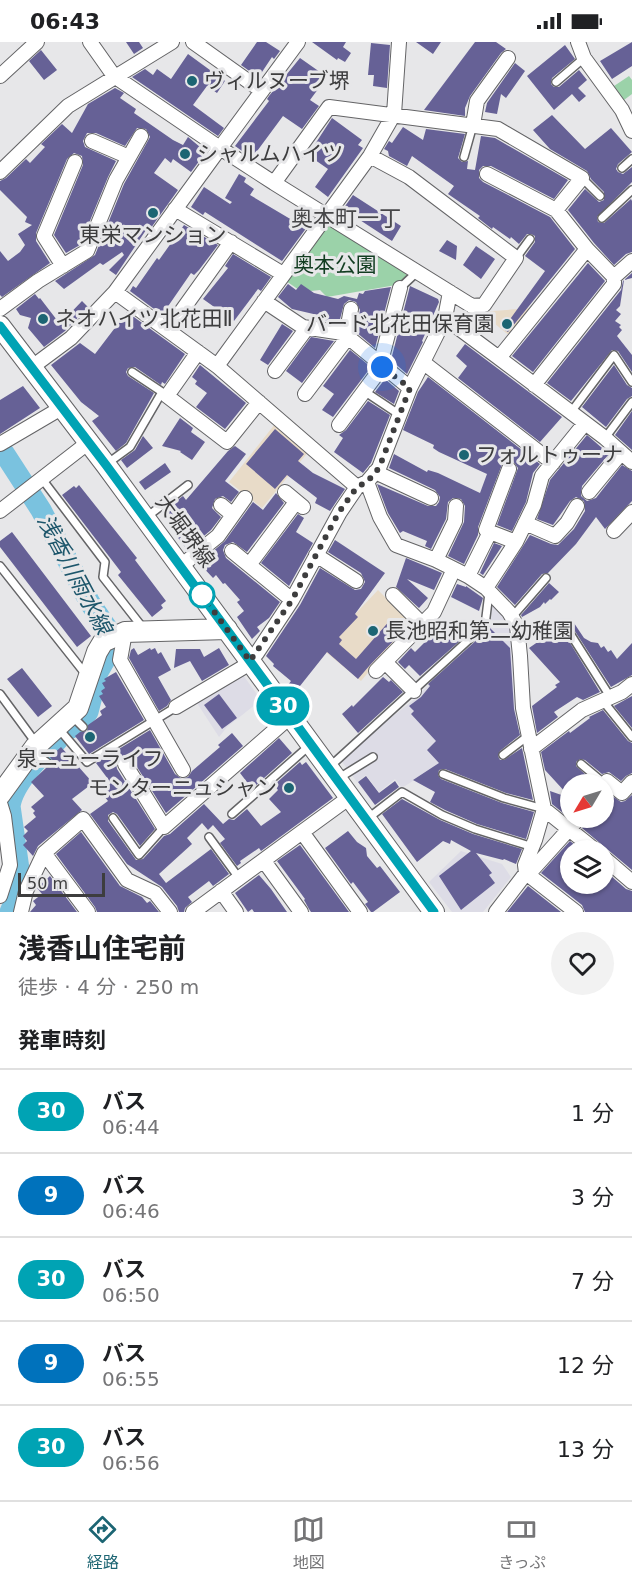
<!DOCTYPE html>
<html lang="ja">
<meta charset="utf-8">
<style>
body{margin:0;font-family:"DejaVu Sans","Noto Sans JP",sans-serif;background:#f2f2f2;color:#202124;height:100vh;display:flex;flex-direction:column;font-size:22px;white-space:nowrap}
*{box-sizing:border-box;margin:0}
p{font-size:20px;color:#757577}
.icon{flex:none;width:33px;height:33px;fill:none;stroke:currentColor;stroke-width:2;stroke-linecap:round;stroke-linejoin:round}
.map{position:relative;height:870px;overflow:hidden}
.panel{display:flex;flex-direction:column;background:#fff;flex:1}
.panel>*{flex:none}
.badge{padding:0 12px;border-radius:20px;font-size:21px;line-height:39px}
.needle{width:39px;rotate:232deg}
.fabs{position:absolute;left:560px;top:732px;display:grid;gap:12px}
.fabs a{display:grid;place-items:center;width:54px;height:54px;border-radius:50%;background:#fff;box-shadow:0 2px 4px #0004;font-size:30px}
.scale{position:absolute;left:18px;bottom:15px;width:87px;box-sizing:border-box;padding-left:6px;border:3px solid #3d3d3e;border-top:0;font-size:16px;line-height:21px;white-space:nowrap;color:#3d3d3e;-webkit-text-stroke:4px #e7e7e9;paint-order:stroke}
.you{position:absolute;width:30px;height:30px;margin:-15px;border:4px solid #fff;border-radius:50%;background:#1a73e8;box-shadow:0 0 0 9px #1a73e833}
.map>.badge{position:absolute;translate:-50% -50%;box-shadow:0 0 0 3px #fff}
h2{padding:0 18px;font-size:22px;line-height:54px}
.round{display:grid;place-items:center;flex:none;width:63px;height:63px;border-radius:32px;background:#f2f2f2}
.headline{display:flex;align-items:center;justify-content:space-between;height:102px;padding:0 18px}
h1{font-size:28px;font-weight:700;line-height:45px}
ul{padding:0;list-style:none}
li{display:flex;align-items:center;gap:18px;height:84px;padding:0 18px;border-top:2px solid #e0e0e0}
li div{flex:1}
li b{display:block;font-size:22px}
li em{font-style:normal}
li .badge{min-width:66px;font-weight:700;text-align:center}
.status{display:flex;justify-content:space-between;align-items:center;height:42px;padding:0 30px;background:#fff;direction:ltr}
.status svg{height:16px;fill:currentColor}
.menu{display:flex;justify-content:space-around;align-items:center;height:84px;border-top:2px solid #e0e0e0;background:#fff;font-size:16px;color:#757577}
.menu a{display:grid;justify-items:center;gap:3px}
.menu .current{color:#1c6573}
.map>svg:first-child{display:block}
.built{fill:#dddce6}
.education{fill:#e8dbc8}
.green{fill:#9bd2a9}
.lines{fill:none;stroke-linecap:round;stroke-linejoin:round}
.river{stroke:#7ac2df;stroke-width:21}
.building{fill:#666196}
.lane-casing{stroke:#646466;stroke-width:10}
.street-casing{stroke:#646466;stroke-width:16}
.secondary-casing{stroke:#646466;stroke-width:22}
.lane{stroke:#fff;stroke-width:7}
.street{stroke:#fff;stroke-width:14}
.secondary{stroke:#fff;stroke-width:20}
.line-casing{stroke:#fff;stroke-width:14}
.line{stroke:#00a3b4;stroke-width:9}
.walk{stroke:#3d3d3e;stroke-width:6;stroke-dasharray:0 10.8}
.poi-dot{fill:#1c6573;stroke:#e7e7e9;stroke-width:2}
.stop-dot{fill:#fff;stroke:#00a3b4;stroke-width:3}
.labels{text-anchor:middle;stroke-width:6;stroke-linejoin:round;paint-order:stroke}
.poi-label{font-size:21px;fill:#3d3d3e;stroke:#e7e7e9;text-anchor:start}
.park-label{font-size:21px;fill:#123d21;stroke:#e7e7e9}
.street-label{font-size:21px;fill:#3d3d3e;stroke:#e7e7e9}
.neighbourhood-label{font-size:22px;fill:#474749;stroke:#e7e7e9}
.water-label{font-size:22px;font-style:italic;fill:#1d566b;stroke:#e7e7e9}
</style>
<div class="status"><b>06:43</b><svg viewBox="0 0 49 12"><path d="M0 12V9h3v3zM5 12V6h3v6zM10 12V3h3v9zM15 12V0h3v12zM26 1h20v11H26zM47 4h2v5h-2z"/></svg></div>
<div class="map">
<svg width="632" height="870" viewBox="0 0 632 870">
<rect width="100%" height="100%" fill="#e7e7e9"/>
<!-- built -->
<path class="built" d="M492,557L513,587L520,679L470,713L438,723L405,744L401,745L395,737L379,750L366,733L357,740L340,717L412,659L489,584Z
M243,633L261,658L227,685L219,695L197,661L199,655Z
M461,809L502,822L511,835L483,870H452L429,840Z"/>
<!-- education -->
<path class="education" d="M531,266L510,294L480,270Z
M275,382L309,409L262,466L229,440Z
M378,548L411,581L412,585L404,594L396,597L361,639L322,607Z"/>
<!-- green -->
<path class="green" d="M629,34L632,38V52L624,58L614,44Z
M330,184L406,231V235L396,243L327,255L320,248L302,250L286,239L324,185Z"/>
<g class="lines">
<!-- river -->
<path class="river" d="M4,411L41,468L90,561L107,586L113,604L98,630L88,670L71,686
M10,870L18,851L20,834L10,764C13,742 40,714 57,699"/>
</g>
<!-- building -->
<path class="building" d="M126,0H139L143,6L134,12Z
M257,0H266L280,9L274,17L272,15L260,33L256,31L255,33L241,23Z
M312,0H346L343,5L351,11L345,20L338,16L337,18Z
M416,0H441L433,12Z
M475,0H496L506,7L501,11L470,54L465,66V74L424,68Z
M632,0V24L612,37L600,19Z
M371,1L390,3L387,46L373,44L374,33H368Z
M565,3L575,17L552,36L551,42L554,45H559L579,28L587,38L578,46L586,54L579,60L572,52L554,68L527,34Z
M41,8L57,28L44,38L29,19Z
M188,12L225,39L217,51L207,44L193,63L224,86L218,94L132,35L145,27L153,33L157,27L171,37Z
M300,16L327,35L310,58L319,64L302,87L283,74L252,116L235,104L269,59L267,57L269,54Z
M515,21L525,29L506,56L501,52L497,72L485,70L487,61Z
M115,46L124,51L120,56L136,67L134,71L173,98L183,103L188,95L206,110L191,130L173,117L171,121L165,116L154,131L178,148L148,190L146,188L116,233L109,228L124,213L122,210L103,223L100,221L64,247L55,239L95,213L124,142L150,95L146,87L137,86L125,104L96,91H87L83,99L85,105L116,119L108,135L80,203L66,211L54,193L83,123L82,114L74,111L67,117L36,191V199L50,221L2,255L0,253V209L8,219L20,210L25,203L18,192L32,183L25,180L27,175L0,148V139L6,136L26,117L30,121L45,105L41,102L62,82L72,91L88,62Z
M552,73L585,107L611,86L632,110L618,122L616,127L618,130L623,132L632,125V140L597,175L598,180L604,181L631,157L632,159V210L626,212L614,223L594,201L568,168L585,147L599,160L604,158V150L591,137L587,129L550,107L533,88Z
M332,76L362,98L358,103L363,106L328,155L315,145L328,127L308,113Z
M403,85L423,98L426,87L465,92L458,116L462,120L468,119L467,127L475,128L481,94L495,96L568,138L554,157L491,124H483L479,128V136L483,140L550,175L575,207L508,290L503,287L545,229L525,214L535,200V194L531,192H527L519,202L511,195L510,197L493,185L492,187L478,176L480,174L448,152L454,144L412,114L407,124L389,114L388,109L384,107L389,99L392,101Z
M239,132L246,136L244,140L254,147L250,153L292,178L298,170L308,177L306,179L310,181L282,219L205,170L203,173L191,165L204,145L230,162L232,160L225,156Z
M353,153L401,184L392,199L343,167Z
M184,183L218,203L199,228L194,233L191,231L162,273L130,249L133,244L136,246L157,216L159,218Z
M447,198L457,204L456,218L439,209Z
M476,204L495,217L481,237L463,223Z
M233,212L271,235L261,249L258,247L234,279L203,257L228,226L225,224Z
M588,221L605,239L533,330L512,314Z
M632,231V236L624,238L620,264L616,268L621,272L615,279L621,283L619,285L622,288L617,294L632,313V330L618,309L612,308L571,359L547,341L621,248L623,239Z
M288,242L296,248L301,242L314,251L338,257L344,254L357,257L359,251L363,252L365,249L391,245L375,306L356,290L360,268L356,260L349,258L344,262L339,281L320,277L322,274L292,267L278,255Z
M410,244L438,257L439,260L422,299L423,300L407,332L391,318Z
M35,252L39,257L40,256L60,282L82,259L88,265L65,289L44,305L28,286L31,276L20,273L16,267Z
M127,270L185,312L165,342L162,340L161,343L135,325L128,326L126,330L128,334L154,351L126,401L116,409L92,379L99,374L81,360L51,323L80,301L95,312Z
M282,282L293,289L268,323L260,318Z
M311,295L334,299L302,341L286,329Z
M465,302L562,375L540,400L458,336L467,324L456,314Z
M350,308L371,325L333,375L322,368L334,352L323,344Z
M200,323L246,361L225,387L196,365L207,351L195,342L197,339L192,335Z
M614,323L627,343L632,346V354L627,357L606,385L582,365Z
M428,335L540,422L533,431L526,460L512,489L497,483L518,426L512,418L503,420L478,485V493L464,522L448,514L464,480L465,464L461,457L453,456L448,460L446,477L431,507L425,504L427,499L403,489L400,491L388,471L377,442L428,464H436L439,460L440,455L435,448L389,426L394,412L427,430L428,428L438,431L480,451L487,432L439,410L433,406L434,403L403,388L418,350Z
M385,337L399,349L394,362L375,350Z
M23,344L40,366L0,392V358Z
M368,359L390,373L371,421L363,431L334,410L343,396L339,393L346,388Z
M632,369V408L615,393Z
M180,376L193,386L191,390L205,400L192,418L180,410L181,409L162,404Z
M275,387L304,412L298,419L313,431L345,447L330,469L315,461L317,456L287,433L275,447L246,422Z
M587,393L609,412L582,444L581,454L587,459L596,456L622,423L632,429V459L605,487L596,475L576,502L548,531L542,532L515,563L497,545L530,493L551,502L558,503L574,487L585,469L584,459L576,455L570,459L553,483L537,477L550,438Z
M143,394L153,406L127,426L121,418L135,408Z
M235,404L246,412L225,439L239,450L231,460L223,454L215,457L212,466L221,475L211,488L187,508L168,482L172,478L164,468L183,454L186,458L228,409Z
M165,421L171,430L145,448L139,440Z
M79,443L137,516L135,518L166,559L161,563L163,566L152,575L118,533L121,530L62,453L74,444L76,446Z
M276,451L284,461L247,510L233,500L225,503L223,508L226,516L280,560L269,576L257,585L260,589L252,597L237,575L244,569L237,560L240,558L225,541L223,542L216,533L213,536L199,521L198,522L225,499L253,460L263,468Z
M298,472L304,476L296,490L313,501L289,544L261,521Z
M12,490L91,594L77,605L0,505V499Z
M335,498L385,531L355,572L358,575L339,595L342,598L339,602L356,617L392,576L405,587L370,623L358,637L327,610L296,649L288,643L291,639L273,624L274,622L266,614L300,563L320,526L355,548L361,547L365,540L361,531L328,510Z
M494,501L502,504L483,533L480,531Z
M406,516L442,531L434,548L407,537L428,556L419,566L396,545Z
M549,541L559,550L551,558L550,557L545,562L544,560L540,565L522,575L521,573Z
M457,542L466,545V544L483,556L479,569L451,555Z
M572,578L584,596L591,600L598,601L601,606L604,604L608,610L611,608L617,617L632,601V633L611,645L569,580Z
M444,581L461,598L420,634L409,623L405,627L398,620L411,606L415,610Z
M490,586L510,606L514,667L520,693L500,709L498,714L500,718H504L522,706L533,758L506,751L445,727L439,728L438,733L441,737L502,761L534,770L526,797L477,782L445,768L430,760L435,750L413,738L439,721L427,708L436,699L411,672L414,669L409,664L421,655L430,644L428,642Z
M558,586H561L600,650L583,658L577,655L554,670L558,675L537,691L532,664L557,645L555,643L560,640L529,606Z
M134,606L138,613L150,606L151,608L155,606L158,612L161,610L171,628L158,635L171,658L167,664L159,669L129,616L131,608Z
M219,606L229,623L202,639L190,619L174,626L176,607H200L204,615Z
M22,626L52,664L38,675L7,637Z
M116,630L144,678L89,712L75,694L80,690L87,689L88,683L102,673L100,669L106,665L99,654L103,652L101,649L105,646L102,641L106,639L104,637Z
M383,635L389,640L391,638L403,650L358,691L342,672L352,663L353,665Z
M219,652L237,676L222,687L204,663Z
M632,654V686L614,664Z
M603,668L628,699L632,701V731L626,734L621,739L609,730L602,732L585,718L580,717L576,720V724L595,741L594,742H570V748L567,752L545,728L541,710L569,689L570,691L590,676L589,675Z
M150,688L175,732L182,737L188,735L192,729L220,705L218,703L232,691L243,704L166,771L132,717L125,713L120,715L116,722L117,727L155,787L140,804L117,772L113,770L108,773V779L136,818L143,817L164,794L170,792L204,762L223,782L229,777L234,778L247,767L261,784L281,770L269,757L278,748L274,743L300,720L302,723L306,720L333,756L261,809L259,806L240,819L241,821L237,824L220,801L225,797L213,783L208,788L202,781L187,796L192,802L159,832L166,841L211,807L229,832L213,844L209,839L188,855L192,860L185,866L184,870H179L177,864L162,845L127,822L90,772L108,759L101,750L111,741L96,721Z
M279,696L292,711L254,745L250,744L240,731Z
M61,705L93,741L72,757L82,768L38,804L33,814L23,803L27,799L23,794L28,789L24,785L36,775L33,771L35,769L31,765L44,754L31,740L46,726L52,725L53,719L50,715Z
M366,734L379,751L395,739L399,745L375,763L358,740Z
M550,749L570,756V773L568,775L552,762Z
M608,751L621,760L625,759L632,753V828L582,786L588,776H603V756Z
M402,757L440,778L473,792L522,807L516,822L504,817L503,818L476,811L492,831L489,833L495,841L461,868L439,834L471,809L451,798L450,802L443,799L417,820L382,772Z
M348,789L357,800L366,806L367,814L377,826L380,824L400,850L373,870H371L365,862L368,860L353,840L351,842L325,806Z
M81,790L120,844L142,855L147,861L150,859L159,870H97L95,865L56,812Z
M570,799L581,808H570V842H603V827L626,847L632,849V870H585L582,863L541,831Z
M300,803L349,870H311L309,867L304,858L305,857L277,819Z
M259,833L271,847L287,870H254L252,867L248,870L235,851Z
M50,834L77,870H30L36,863L33,859L42,852L37,846Z
M528,844L561,870H507Z"/>
<g class="lines">
<!-- lane casing -->
<g class="lane-casing">
<path id="lane" d="M556,40L584,16
M464,115L473,83
M622,126L632,117
M582,136L600,154
M602,176L632,148
M516,216L530,197
M400,246L417,230
M132,330L165,352
M364,349L400,373
M571,370L614,313L632,340
M605,396L632,360
M108,421L130,405L162,350
M42,437L105,520L103,535L143,586
M148,474L188,443
M0,524L87,634
M512,575L546,536
M566,585L611,656
M0,652L36,701
M603,659L632,695
M72,674L83,685
M59,687L87,720L176,665
M33,710L48,721
M503,713L528,694
M336,719L485,583L489,551
M581,722L605,742
M443,732L504,756L544,767
M339,736L373,715
M232,772L309,704
M113,776L139,813L164,785
M367,777L402,750L442,773L475,787L533,805
M209,795L239,836"/>
</g>
<!-- street casing -->
<g class="street-casing">
<path id="street" d="M90,0L114,34L220,106L115,250L217,324
M193,0L262,49
M298,0L220,106L274,141L329,65L498,87L582,136L556,168L587,207
M578,0L584,16L622,68L632,89
M0,34L37,0
M473,83L477,59L508,16
M92,99L129,115
M0,130L68,64L172,0
M487,132L556,168
M274,141L472,264L484,263L516,216L409,135L370,114
M175,167L283,232
M63,224L44,194L75,120
M264,259L303,285L343,291L410,346
M0,267L38,239L87,209L116,138L141,94
M445,276L499,316L587,207L614,235L632,219
M168,288L231,200
M198,310L167,354L227,400L259,360
M499,316L605,396L632,420
M424,321L553,421
M380,323L400,246
M32,325L71,296L115,250
M275,329L307,286
M534,343L614,242V235
M305,352L345,299L351,267
M339,383L382,325
M0,402L63,365
M375,430L431,456
M367,440L380,475L396,503L436,518L468,534L486,546L509,570L517,584L520,614L523,666L544,767L535,798L525,823L526,831L576,870
M357,445L217,324L370,114L394,72L399,0
M285,450L303,465
M589,450L621,411
M221,463L233,473
M0,469L89,400
M525,481L555,494L567,481L577,464
M614,489L632,470
M490,490L486,488L509,427
M232,509L292,558
M316,513L356,539
M436,518L455,479L456,464
M249,523L296,460
M181,524L218,494L245,456
M468,534L490,490L516,500
M486,546L516,500L534,463L542,434L585,381
M393,553L422,582
M125,590L120,618L183,728
M385,620L414,649
M376,629L434,570L454,527
M176,665L242,626L257,611L292,558L340,470L357,445L367,440L379,426L410,346L445,276L450,250
M531,707L582,668L622,650L632,642
M125,722L164,785L291,674
M603,744L607,739L622,751L632,740
M0,761L4,774L10,823L0,854
M544,767L595,808
M302,790L350,755
M44,811L88,870
M603,815L632,840
M264,819L301,870
M221,849L236,870
M21,870L26,849L44,811L83,777L127,838L155,851L170,870
M193,870L302,790L360,870
M496,870L526,831L534,826L579,776"/>
</g>
<!-- secondary casing -->
<g class="secondary-casing">
<path id="secondary" d="M0,284L106,423L434,870
M0,753L35,705L78,666L97,610L103,600L125,590L227,587"/>
</g>
<!-- lane -->
<use href="#lane" class="lane"/>
<!-- street -->
<use href="#street" class="street"/>
<!-- secondary -->
<use href="#secondary" class="secondary"/>
</g>
<g class="lines">
<!-- line casing -->
<g class="line-casing">
<path id="line" d="M0,284L106,423L434,870"/>
</g>
<!-- line -->
<use href="#line" class="line"/>
<!-- walk -->
<path class="walk" d="M202,553L250,619L292,558L339,470L357,445L367,440L379,426L410,346L382,325"/>
</g>
<!-- markers -->
<g class="poi-dot">
<circle cx="192" cy="39" r="6"/>
<circle cx="185" cy="112" r="6"/>
<circle cx="153" cy="171" r="6"/>
<circle cx="43" cy="277" r="6"/>
<circle cx="507" cy="282" r="6"/>
<circle cx="464" cy="413" r="6"/>
<circle cx="373" cy="589" r="6"/>
<circle cx="90" cy="695" r="6"/>
<circle cx="289" cy="746" r="6"/>
</g>
<circle class="stop-dot" cx="202" cy="553" r="12"/>
<g class="labels">
<!-- poi labels -->
<g class="poi-label">
<text x="204" y="46">ヴィルヌーブ堺</text>
<text x="197" y="119">シャルムハイツ</text>
<text x="153" y="200" text-anchor="middle">東栄マンション</text>
<text x="55" y="284">ネオハイツ北花田Ⅱ</text>
<text x="495" y="289" text-anchor="end">バード北花田保育園</text>
<text x="476" y="420">フォルトゥーナ</text>
<text x="385" y="596">長池昭和第二幼稚園</text>
<text x="90" y="724" text-anchor="middle">泉ニューライフ</text>
<text x="277" y="753" text-anchor="end">モンターニュシャン</text>
</g>
<!-- park labels -->
<g class="park-label">
<text x="335" y="230">奥本公園</text>
</g>
<!-- street labels -->
<g class="street-label">
<text transform="translate(185 489) rotate(54)" y="7">大堀堺線</text>
</g>
<!-- neighbourhood labels -->
<g class="neighbourhood-label">
<text x="346" y="184">奥本町一丁</text>
</g>
<!-- water labels -->
<g class="water-label">
<text transform="translate(75 532) rotate(62)" y="8">浅香川雨水線</text>
</g>
</g>
</svg>
<div class="fabs">
<a><svg class="needle" viewBox="-14 -14 28 28"><path d="M0-13l5 13h-10z" fill="#e53935"/><path d="M0 13l5-13h-10z" fill="#757577"/></svg></a>
<a><svg class="icon" aria-label="layers" viewBox="0 0 24 24"><path d="M12 4l9 5-9 5-9-5zM3 14l9 5 9-5"/></svg></a>
</div>
<div class="scale">50 m</div>
<div class="you" style="left:382px;top:325px"></div>
<b class="badge" style="left:283px;top:664px;background:#00a3b4;color:#fff">30</b>
</div>
<section class="panel">
<div class="headline"><div><h1>浅香山住宅前</h1><p>徒歩 · 4 分 · 250 m</p></div><a class="round"><svg class="icon" aria-label="heart" viewBox="0 0 24 24"><path d="M12 20l-8-8c-3-5 5-10 8-4 3-6 11-1 8 4z"/></svg></a></div>
<h2>発車時刻</h2>
<ul>
<li><span class="badge" style="background:#00a3b4;color:#fff">30</span><div><b>バス</b><p>06:44</p></div><em>1 分</em></li>
<li><span class="badge" style="background:#0072bc;color:#fff">9</span><div><b>バス</b><p>06:46</p></div><em>3 分</em></li>
<li><span class="badge" style="background:#00a3b4;color:#fff">30</span><div><b>バス</b><p>06:50</p></div><em>7 分</em></li>
<li><span class="badge" style="background:#0072bc;color:#fff">9</span><div><b>バス</b><p>06:55</p></div><em>12 分</em></li>
<li><span class="badge" style="background:#00a3b4;color:#fff">30</span><div><b>バス</b><p>06:56</p></div><em>13 分</em></li>
</ul>
</section>
<nav class="menu">
<a class="current"><svg class="icon" aria-label="directions" viewBox="0 0 24 24"><path d="M12 3l9 9-9 9-9-9zM9 14v-3h6M13 9l2 2-2 2"/></svg>経路</a>
<a><svg class="icon" aria-label="map" viewBox="0 0 24 24"><path d="M3 6l6-2 6 2 6-2v14l-6 2-6-2-6 2zM9 4v14M15 6v14"/></svg>地図</a>
<a><svg class="icon" aria-label="tickets" viewBox="0 0 24 24"><path d="M3 7h18v10H3zM15 7v10"/></svg>きっぷ</a>
</nav>
